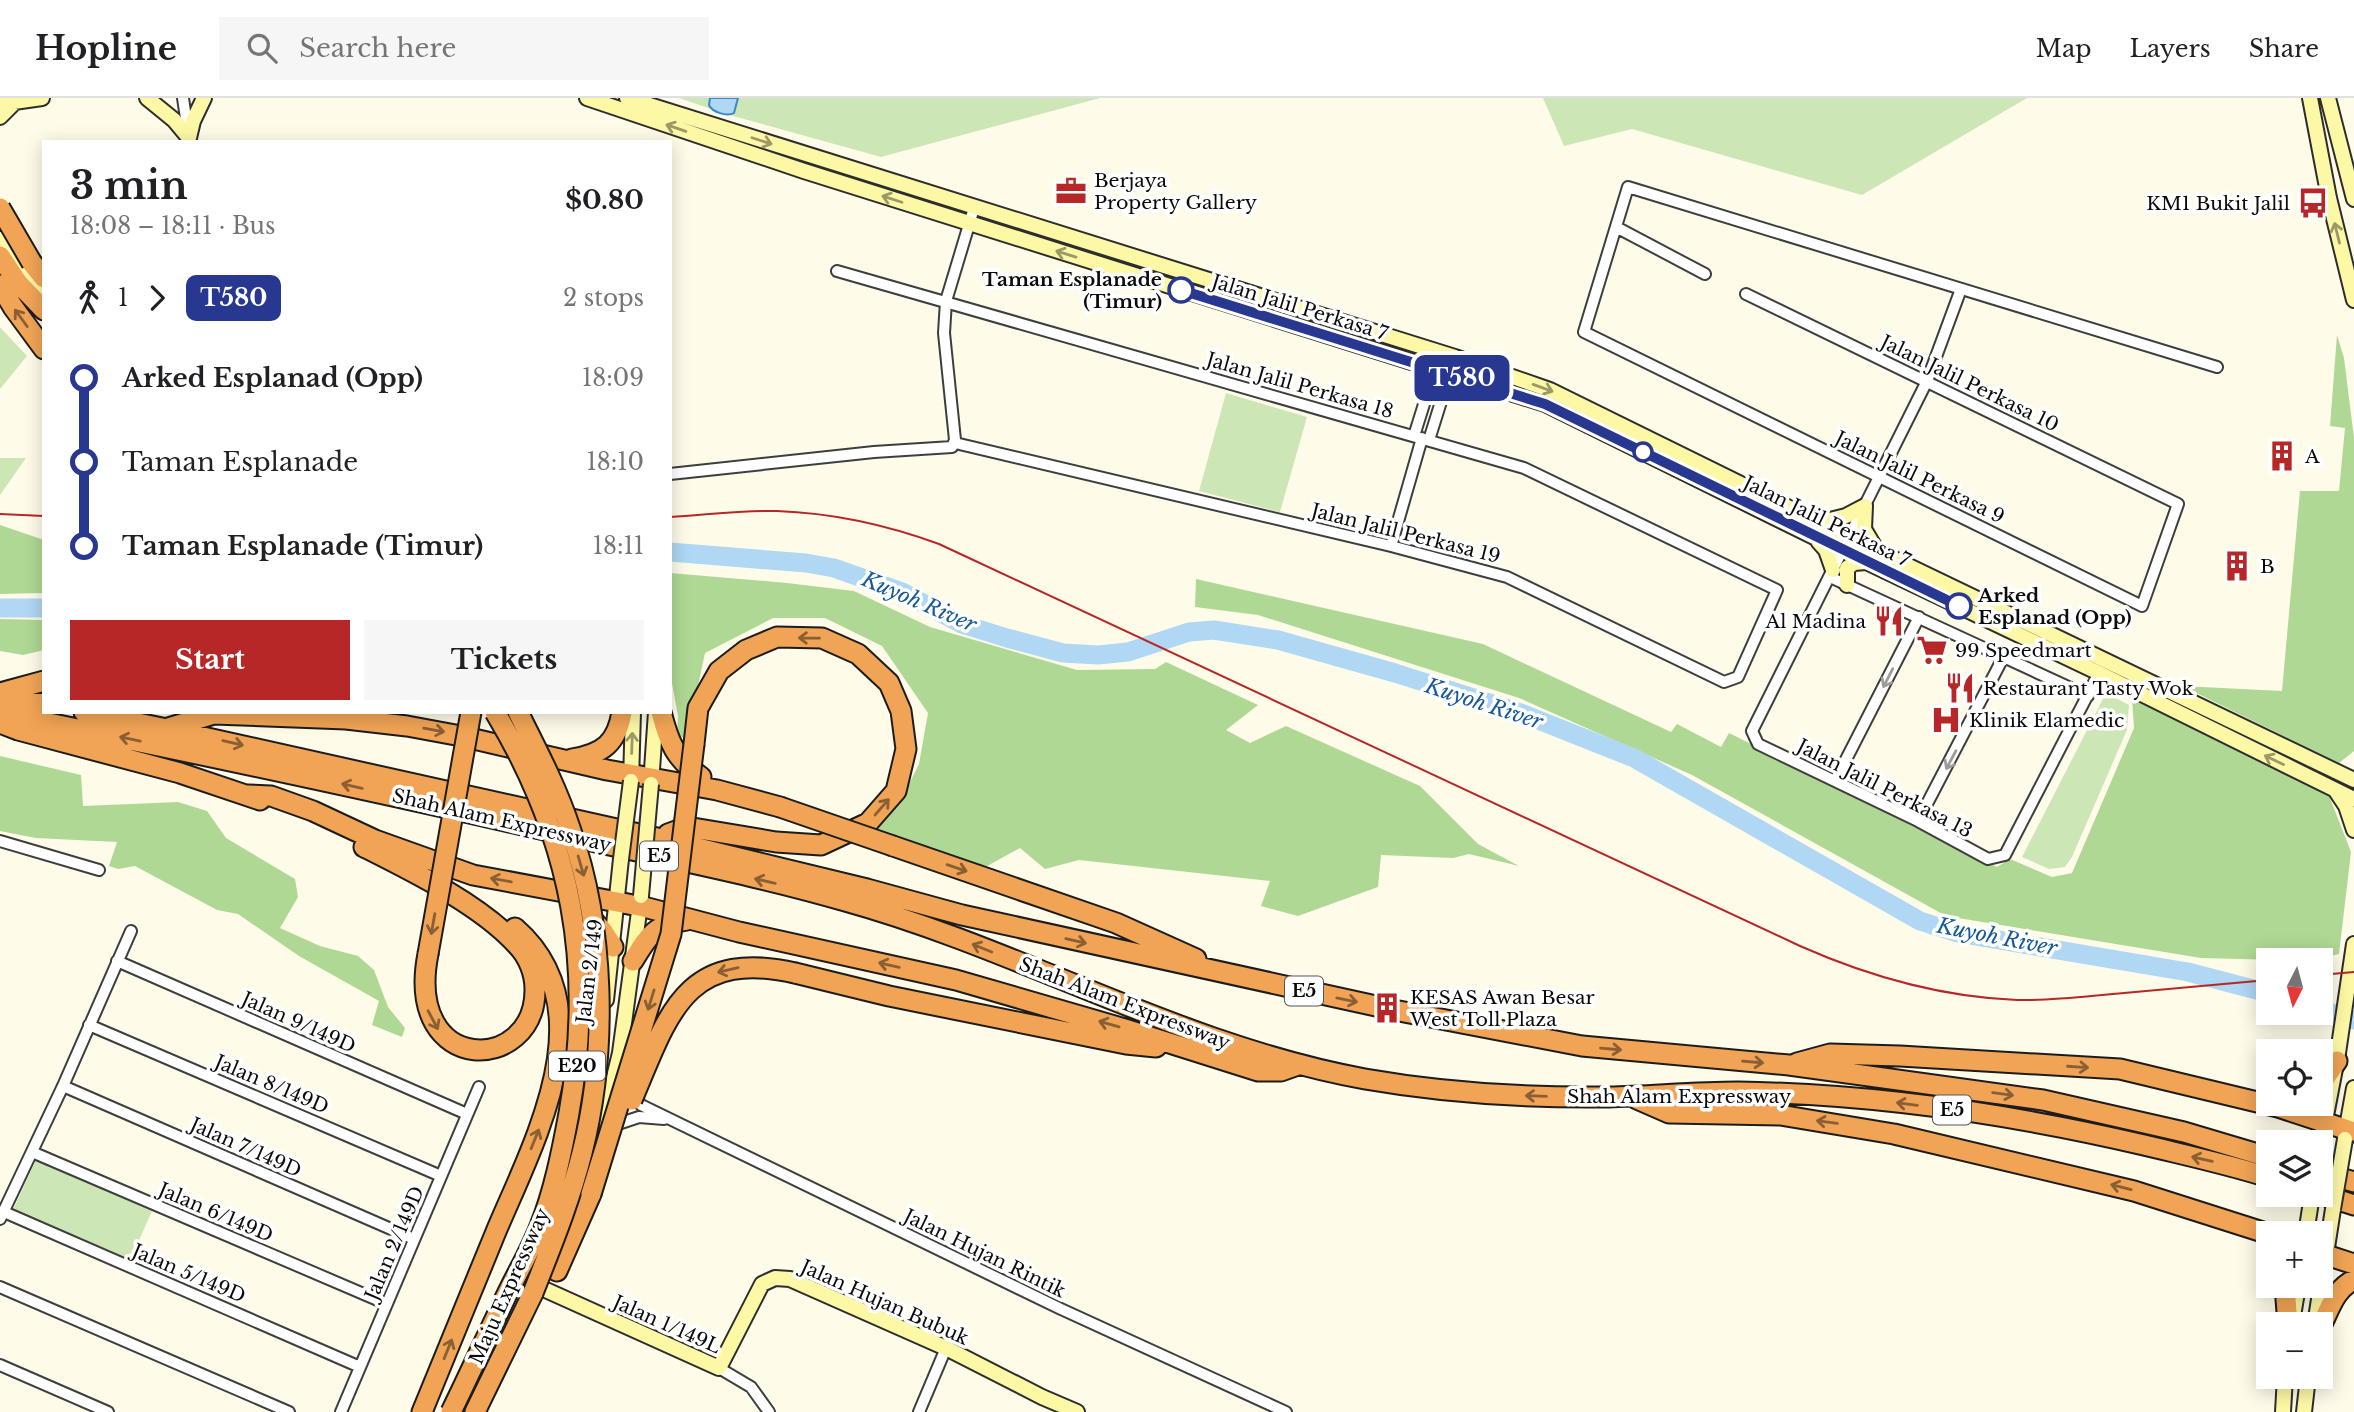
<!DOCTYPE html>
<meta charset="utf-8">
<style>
body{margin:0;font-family:"Libre Baskerville",serif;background:#f6f6f6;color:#202124;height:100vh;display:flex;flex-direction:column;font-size:26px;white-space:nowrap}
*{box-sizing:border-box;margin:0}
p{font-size:23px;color:#757577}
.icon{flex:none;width:38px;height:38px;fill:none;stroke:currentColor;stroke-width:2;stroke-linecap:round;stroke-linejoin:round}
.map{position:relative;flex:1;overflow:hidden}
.sheet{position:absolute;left:42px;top:42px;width:630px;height:574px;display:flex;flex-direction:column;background:#fff;border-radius:0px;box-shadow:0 4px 18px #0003}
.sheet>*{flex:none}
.badge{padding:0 14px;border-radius:10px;font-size:24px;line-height:46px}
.needle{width:46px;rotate:186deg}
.fabs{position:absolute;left:2256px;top:850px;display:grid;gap:14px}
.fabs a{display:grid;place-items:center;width:77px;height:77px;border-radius:0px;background:#fff;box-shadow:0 4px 18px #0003;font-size:35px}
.map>.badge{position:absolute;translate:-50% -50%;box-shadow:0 0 0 4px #fff}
.legs{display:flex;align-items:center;gap:10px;height:77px;padding:0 28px;font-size:23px}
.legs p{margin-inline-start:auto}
.headline{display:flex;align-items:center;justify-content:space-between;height:119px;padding:0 28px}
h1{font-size:38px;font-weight:700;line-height:52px}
.primary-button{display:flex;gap:14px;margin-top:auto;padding:14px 28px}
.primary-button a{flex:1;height:80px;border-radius:0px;background:#b72727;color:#fff;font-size:28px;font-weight:700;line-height:80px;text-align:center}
.primary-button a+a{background:#f6f6f6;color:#202124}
ul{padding:0 28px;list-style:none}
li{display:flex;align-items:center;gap:24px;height:84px;font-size:26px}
li i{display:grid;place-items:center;width:10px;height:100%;margin:0 9px;background:currentColor}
li i::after{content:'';width:18px;height:18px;margin:-9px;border:5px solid;border-radius:50%;background:#fff}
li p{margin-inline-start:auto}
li:first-child i{background:linear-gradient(#0000 50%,currentColor 0)}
li:last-child i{background:linear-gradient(currentColor 50%,#0000 0)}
header{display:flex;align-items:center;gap:42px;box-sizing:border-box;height:98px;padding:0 35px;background:#fff;border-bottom:2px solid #e0e0e0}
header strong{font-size:33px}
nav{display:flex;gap:38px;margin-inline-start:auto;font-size:24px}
.search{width:490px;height:63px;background:#f6f6f6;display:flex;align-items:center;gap:18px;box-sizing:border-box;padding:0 24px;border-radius:0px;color:#757577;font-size:26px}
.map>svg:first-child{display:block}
.green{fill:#cce7b5}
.forest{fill:#afd894}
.water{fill:#b0d7f4;stroke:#3889ca;stroke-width:2}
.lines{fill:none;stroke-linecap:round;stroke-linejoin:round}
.river{stroke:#b0d7f4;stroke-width:19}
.street-casing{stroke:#3e3e3e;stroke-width:14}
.secondary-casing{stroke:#2d2d2d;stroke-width:18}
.highway-casing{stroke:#1c1c1c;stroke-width:23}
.street{stroke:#fff;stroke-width:10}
.secondary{stroke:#fdf8a6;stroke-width:14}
.highway{stroke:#f1a455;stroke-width:19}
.tram{stroke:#b72727;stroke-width:2}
.secondary-bridge-casing{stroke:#2d2d2d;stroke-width:18;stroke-linecap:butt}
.highway-bridge-casing{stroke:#1c1c1c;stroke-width:23;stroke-linecap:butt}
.secondary-bridge{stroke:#fdf8a6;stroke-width:14}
.highway-bridge{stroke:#f1a455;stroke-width:19}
.oneway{stroke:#9c9968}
.oneway2{stroke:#8a5f34}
.oneway3{stroke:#9d9d9d}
.line-1-casing{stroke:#fff;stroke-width:16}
.line-1{stroke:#283890;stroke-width:10}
.stop-1-dot{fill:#fff;stroke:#283890;stroke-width:3.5}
.labels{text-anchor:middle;stroke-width:7;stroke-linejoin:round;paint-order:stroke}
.shield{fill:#fff;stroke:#545454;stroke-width:2}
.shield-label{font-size:18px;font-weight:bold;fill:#0b0b0b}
.poi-label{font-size:19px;fill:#0b0b0b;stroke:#fff;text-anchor:start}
.stop-label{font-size:19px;font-weight:bold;fill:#0b0b0b;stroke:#fff;text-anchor:end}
.street-label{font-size:19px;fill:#0b0b0b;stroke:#fff}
.water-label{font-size:21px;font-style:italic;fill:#185a99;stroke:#fff}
</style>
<header>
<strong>Hopline</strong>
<div class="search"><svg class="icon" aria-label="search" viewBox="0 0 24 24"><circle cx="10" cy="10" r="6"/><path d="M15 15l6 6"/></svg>Search here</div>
<nav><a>Map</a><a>Layers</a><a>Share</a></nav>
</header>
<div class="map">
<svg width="2354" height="1314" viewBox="0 0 2354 1314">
<rect width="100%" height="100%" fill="#fffbe9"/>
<!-- green -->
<path class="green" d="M679,0H1100L881,59L726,16Z
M1543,0H2027L1862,97L1632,31L1564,48Z
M0,229L27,258L0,291Z
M1226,295L1307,319L1280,414L1199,393Z
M0,360H26L0,397Z
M2106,595L2129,607L2127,632L2072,759L2065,769L2049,771L2022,759Z
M36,1062L152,1113L130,1163L13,1112Z"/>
<!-- forest -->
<path class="forest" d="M2337,237L2344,260L2354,340V653L2339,665L2182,588L2282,593L2300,393H2339L2345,330L2330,328Z
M0,427L44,442V495L0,496Z
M670,475L787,485L854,493L930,529L1077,572L1155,571L1166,564L1258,607L1226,632L1250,645L1286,628L1420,688L1478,746L1519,768L1469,756L1453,760L1381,757L1378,789L1298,818L1261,808L1270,783L1079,762L1045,771L1020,750L980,772L871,731L898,708L919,666L928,615L882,548L825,520H773L705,555L687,640L677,639L678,618L670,574Z
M1196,481L1483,546L1671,634L1677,626L1721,649L1729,635L1997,769L2010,761L2052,779L2072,775L2134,630L2132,598L2328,695L2351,754L2339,856L2311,863L2201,860L1946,818L1692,677L1519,600L1258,517L1195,509Z
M0,521L44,522V552L23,557L0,553Z
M0,658L81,677L83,708L178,704L207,713L226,740L295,781L298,799L280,830L320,848L358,858L374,872L388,909L405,930L402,939L372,927L379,903L299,858L238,816L217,812L135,768L118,771L109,768L117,744L36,740L0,733Z"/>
<!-- water -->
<path class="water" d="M710,0H738L734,15C727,19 712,14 709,7Z"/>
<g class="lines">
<!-- river -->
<path class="river" d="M670,454L806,465L834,470L902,494L962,526L1007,540L1063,555L1098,557L1128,554L1189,534L1214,532L1278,542L1395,575L1521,615L1634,660L1920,823L1958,835L2188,874L2268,895
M0,510H44
M2320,911L2354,922"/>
<!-- street casing -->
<g class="street-casing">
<path id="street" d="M183,0L188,34
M1616,129L1705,176
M837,173L1524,370L1777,492L1738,579L1724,584L1507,479L1391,448L955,345
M1961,191L1927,283L1752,633L1758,646L1918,723L1988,761L2005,757L2099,575
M1746,196L2178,406L2142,508L1584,234L1628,89L2217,269
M1414,338L1440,255
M1429,342L1455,259
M670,376L874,354L952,349L955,342L944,235L946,203L974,110
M1391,448L1422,340
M1830,479L2088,598
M1835,683L1919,519
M1918,723L2004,558
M0,743L99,772
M117,863L467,1016
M89,927L441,1078
M63,988L414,1141
M634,997L641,1007L1061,1211L1286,1314
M612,1028L639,1019L664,1021
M32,1054L387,1206
M4,1114L360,1269
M0,1121L63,988L131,833
M0,1189L289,1314
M0,1267L108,1314
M719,1270L751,1289L769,1314
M341,1314L479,989
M919,1314L946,1250"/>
</g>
<!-- secondary casing -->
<g class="secondary-casing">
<path id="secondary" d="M147,0L174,22L189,40
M587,0L804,73L1545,306L1814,439L2099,575L2354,701
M627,0L1455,259L1550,292L1838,434L2354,682
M2310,0L2329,100L2354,202
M2328,0L2354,101
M0,6L42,0
M0,19L15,4
M189,40L193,23L204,0
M0,141L44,199
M1865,408L1864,431L1877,453
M1818,425L1846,418L1865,408
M1818,443L1826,452L1833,472
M1847,487V470L1854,465L1866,464
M631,683L633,614
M651,686L656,614
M2336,693L2346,708L2354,732
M606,902L621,761
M2345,1040L2354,990
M598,1044L620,955L641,799
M2320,1049L2338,955L2354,846
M568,1058L583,1008
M2306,1136L2312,1097
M537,1188L719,1270L762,1186L775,1180L790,1181L946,1250L1042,1299L1077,1314
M2293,1218L2298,1188
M2315,1227L2333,1111
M2283,1314L2285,1279
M2304,1314L2308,1279"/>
</g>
<!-- highway casing -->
<g class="highway-casing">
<path id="highway" d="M0,158L18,185L44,212
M32,165L44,180
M0,187L13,209L44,251
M0,595L44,583
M0,598L44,606
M84,614L167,631L657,740L867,791L962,817L1376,908
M661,614C669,645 675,660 701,679
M0,615C195,655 389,696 583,741C670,761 759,778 845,803C1022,852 1183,948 1365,981C1445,995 1528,1000 1609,999C1652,998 1695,994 1738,994C1874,996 2011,1016 2144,1047C2185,1057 2227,1066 2268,1079
M0,625L18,632L180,675L260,702
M168,630L214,616L346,621L407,628L461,638L607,672L717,692L780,709
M572,661C603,656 617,645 622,614
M248,697L271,698L313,713L375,742L473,777L644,809L739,834L956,882L1125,931L1258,973H1281L1298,967
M668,736L687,729L776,744L821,747L868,725L896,693L906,651L901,613L889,585L858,556L822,540L777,539L746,552L719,573L698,610L694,646
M893,748L1116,825L1196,861
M364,749C412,773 481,807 517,847C528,858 535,875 535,891C536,976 404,979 428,856
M588,817L602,832L613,849
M633,863C649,836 655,827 687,822
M795,875L889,898L1126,946L1156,949
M1399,913L1582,948L1789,967L2043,1002L2184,1034L2268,1059
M1797,965L1830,956L1900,958L2120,971L2278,1009L2354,1034
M2320,987L2337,963
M1637,1001L1669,1015L1780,1017L1894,1036L2134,1093L2269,1136
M2320,1074L2354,1084
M2320,1096L2354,1107
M2320,1155L2354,1166
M557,1173L591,1096
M2285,1188L2288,1227
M2320,1230C2329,1213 2335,1190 2354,1182
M422,1314C446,1255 471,1195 495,1136C533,1045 608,911 515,830
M475,1314L533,1195"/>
</g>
<!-- street -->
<use href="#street" class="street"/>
<!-- secondary -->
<use href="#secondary" class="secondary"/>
<!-- highway -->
<use href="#highway" class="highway"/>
<!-- tram -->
<path class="tram" d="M0,416L44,418
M670,419C706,417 741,412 777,413C833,415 887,427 939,446L1800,848C1870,879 1940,899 2017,902C2053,903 2088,898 2124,895C2172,891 2220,886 2268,882
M2320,877L2354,874"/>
<!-- secondary-bridge casing -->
<g class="secondary-bridge-casing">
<path id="secondary-bridge" d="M621,761L631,683
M641,798L651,686
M2333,1111L2345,1041"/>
</g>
<!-- highway-bridge casing -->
<g class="highway-bridge-casing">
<path id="highway-bridge" d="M0,110L32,165
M518,614C537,652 557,690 570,730C605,830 608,952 582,1055C570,1103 551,1149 533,1195
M780,709L893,748
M428,856L471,614
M632,1002C668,917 685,850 795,875
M591,1096L671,836L694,646
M451,1314C471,1273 490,1231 510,1190C520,1170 532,1149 540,1128C554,1093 562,1053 569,1015C595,869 572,742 495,614"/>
</g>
<!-- secondary-bridge -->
<use href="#secondary-bridge" class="secondary-bridge"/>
<!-- highway-bridge -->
<use href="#highway-bridge" class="highway-bridge"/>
</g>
<!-- one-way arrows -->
<defs><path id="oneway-shaft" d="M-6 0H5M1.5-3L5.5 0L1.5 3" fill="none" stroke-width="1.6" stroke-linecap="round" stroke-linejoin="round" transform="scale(1.75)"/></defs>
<g class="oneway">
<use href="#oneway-shaft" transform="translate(676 30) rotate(-161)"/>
<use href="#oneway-shaft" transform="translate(762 43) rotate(18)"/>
<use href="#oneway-shaft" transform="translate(892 101) rotate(-162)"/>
<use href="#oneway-shaft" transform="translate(2337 135) rotate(-104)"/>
<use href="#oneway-shaft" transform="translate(1066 156) rotate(-163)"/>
<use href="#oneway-shaft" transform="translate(1543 290) rotate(20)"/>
<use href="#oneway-shaft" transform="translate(632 645) rotate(-88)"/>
<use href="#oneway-shaft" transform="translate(2274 662) rotate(-154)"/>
</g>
<g class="oneway2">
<use href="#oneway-shaft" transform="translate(21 220) rotate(-126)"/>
<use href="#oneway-shaft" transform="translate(809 540) rotate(-179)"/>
<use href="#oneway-shaft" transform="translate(434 632) rotate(10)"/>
<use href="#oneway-shaft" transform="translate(130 641) rotate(-168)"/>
<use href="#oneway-shaft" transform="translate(233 645) rotate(13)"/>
<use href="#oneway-shaft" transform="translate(352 688) rotate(-167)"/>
<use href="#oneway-shaft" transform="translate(882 709) rotate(-49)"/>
<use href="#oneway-shaft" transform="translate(581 768) rotate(74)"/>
<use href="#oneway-shaft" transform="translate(957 770) rotate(19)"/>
<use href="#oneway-shaft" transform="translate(501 782) rotate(-170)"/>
<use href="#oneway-shaft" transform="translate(765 783) rotate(-167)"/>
<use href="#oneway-shaft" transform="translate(433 826) rotate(100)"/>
<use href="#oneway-shaft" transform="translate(1076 843) rotate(13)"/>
<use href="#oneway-shaft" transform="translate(982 850) rotate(-158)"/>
<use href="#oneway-shaft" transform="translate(889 867) rotate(-167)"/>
<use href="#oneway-shaft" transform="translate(728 872) rotate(167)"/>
<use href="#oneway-shaft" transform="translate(651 902) rotate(107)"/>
<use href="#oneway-shaft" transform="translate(1347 902) rotate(12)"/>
<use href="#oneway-shaft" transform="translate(433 922) rotate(62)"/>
<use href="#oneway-shaft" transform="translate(1109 926) rotate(-164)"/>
<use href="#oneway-shaft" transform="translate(1611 951) rotate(5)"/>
<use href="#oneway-shaft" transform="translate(1753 964) rotate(5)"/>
<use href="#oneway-shaft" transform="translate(2078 969) rotate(4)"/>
<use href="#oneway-shaft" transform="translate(2003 996) rotate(8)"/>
<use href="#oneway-shaft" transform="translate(1536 998) rotate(-178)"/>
<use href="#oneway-shaft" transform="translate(1907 1006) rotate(-173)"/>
<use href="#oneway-shaft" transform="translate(1827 1024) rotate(-172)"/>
<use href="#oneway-shaft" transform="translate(535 1041) rotate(-68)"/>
<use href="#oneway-shaft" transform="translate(2202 1061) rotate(-167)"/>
<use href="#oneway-shaft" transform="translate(2121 1089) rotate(-166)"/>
<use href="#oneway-shaft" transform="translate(448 1251) rotate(-68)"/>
</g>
<g class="oneway3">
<use href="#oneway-shaft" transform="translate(1888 580) rotate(117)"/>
<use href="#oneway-shaft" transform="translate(1951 662) rotate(118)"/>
</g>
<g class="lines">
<!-- line-1 casing -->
<g class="line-1-casing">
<path id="line-1" d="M1181,192L1545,306L1959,508"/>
</g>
<!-- line-1 -->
<use href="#line-1" class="line-1"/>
</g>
<!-- icons -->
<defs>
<g id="office-bare" transform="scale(2.415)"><path d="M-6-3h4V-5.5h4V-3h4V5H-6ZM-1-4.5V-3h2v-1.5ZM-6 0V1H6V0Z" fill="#b72727" stroke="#fff" stroke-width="2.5" paint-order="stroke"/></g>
<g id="bus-bare" transform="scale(2.415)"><path d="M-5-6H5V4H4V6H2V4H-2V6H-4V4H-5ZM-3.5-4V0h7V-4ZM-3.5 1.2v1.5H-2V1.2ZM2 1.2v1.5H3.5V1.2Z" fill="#b72727" stroke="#fff" stroke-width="2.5" paint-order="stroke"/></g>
<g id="building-bare" transform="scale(2.415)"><path d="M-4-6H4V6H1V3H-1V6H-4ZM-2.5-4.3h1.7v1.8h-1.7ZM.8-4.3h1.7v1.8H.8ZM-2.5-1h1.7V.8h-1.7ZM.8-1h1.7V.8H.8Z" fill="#b72727" stroke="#fff" stroke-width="2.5" paint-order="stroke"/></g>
<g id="restaurant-bare" transform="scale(2.415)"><path d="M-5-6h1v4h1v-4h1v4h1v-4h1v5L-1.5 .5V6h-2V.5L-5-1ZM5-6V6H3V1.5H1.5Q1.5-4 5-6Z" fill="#b72727" stroke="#fff" stroke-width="2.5" paint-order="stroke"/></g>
<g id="supermarket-bare" transform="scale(2.415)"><path d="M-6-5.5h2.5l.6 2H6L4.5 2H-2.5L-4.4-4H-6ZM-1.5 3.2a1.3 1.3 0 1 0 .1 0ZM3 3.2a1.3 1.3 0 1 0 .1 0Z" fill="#b72727" stroke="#fff" stroke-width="2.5" paint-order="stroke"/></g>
<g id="hospital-bare" transform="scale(2.415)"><path d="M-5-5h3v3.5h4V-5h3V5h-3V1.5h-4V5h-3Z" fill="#b72727" stroke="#fff" stroke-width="2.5" paint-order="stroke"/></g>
</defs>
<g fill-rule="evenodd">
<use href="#office-bare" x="1071" y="93"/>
<use href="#bus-bare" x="2313" y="105"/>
<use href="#building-bare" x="2282" y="358"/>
<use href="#building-bare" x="2237" y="468"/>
<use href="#restaurant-bare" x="1889" y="523"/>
<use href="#supermarket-bare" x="1932" y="552"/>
<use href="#restaurant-bare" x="1960" y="590"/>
<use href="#hospital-bare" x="1946" y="622"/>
<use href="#building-bare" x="1387" y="910"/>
</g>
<!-- markers -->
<g class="stop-1-dot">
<circle cx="1181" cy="192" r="12"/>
<circle cx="1643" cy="354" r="9"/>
<circle cx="1959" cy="508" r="12"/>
</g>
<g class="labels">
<!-- shield labels -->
<g class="shield">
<rect x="640" y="743.5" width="38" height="29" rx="5"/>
<rect x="1285" y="878.5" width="38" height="29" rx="5"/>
<rect x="549" y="953.5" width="56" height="29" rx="5"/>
<rect x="1933" y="997.5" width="38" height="29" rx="5"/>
</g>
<g class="shield-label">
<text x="659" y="764">E5</text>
<text x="1304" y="899">E5</text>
<text x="577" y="974">E20</text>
<text x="1952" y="1018">E5</text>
</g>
<!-- poi labels -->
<g class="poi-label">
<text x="1094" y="89">Berjaya<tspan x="1094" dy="22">Property Gallery</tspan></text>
<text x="2290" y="112" text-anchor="end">KM1 Bukit Jalil</text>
<text x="2305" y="365">A</text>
<text x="2260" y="475">B</text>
<text x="1866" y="530" text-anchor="end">Al Madina</text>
<text x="1955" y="559">99 Speedmart</text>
<text x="1983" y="597">Restaurant Tasty Wok</text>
<text x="1969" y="629">Klinik Elamedic</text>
<text x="1410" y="906">KESAS Awan Besar<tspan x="1410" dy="22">West Toll Plaza</tspan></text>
</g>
<!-- stop labels -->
<g class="stop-label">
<text x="1162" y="188">Taman Esplanade<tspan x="1162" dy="22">(Timur)</tspan></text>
<text x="1978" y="504" text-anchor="start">Arked<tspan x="1978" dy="22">Esplanad (Opp)</tspan></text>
</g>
<!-- street labels -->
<g class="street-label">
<text transform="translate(1300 209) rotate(17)" y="7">Jalan Jalil Perkasa 7</text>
<text transform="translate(1970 285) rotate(26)" y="7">Jalan Jalil Perkasa 10</text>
<text transform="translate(1300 287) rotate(16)" y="7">Jalan Jalil Perkasa 18</text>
<text transform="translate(1920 379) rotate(26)" y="7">Jalan Jalil Perkasa 9</text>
<text transform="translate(1827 423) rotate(26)" y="7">Jalan Jalil Perkasa 7</text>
<text transform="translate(1406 435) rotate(14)" y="7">Jalan Jalil Perkasa 19</text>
<text transform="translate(1885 690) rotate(27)" y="7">Jalan Jalil Perkasa 13</text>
<text transform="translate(502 722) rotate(13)" y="7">Shah Alam Expressway</text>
<text transform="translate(589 873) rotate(-83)" y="7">Jalan 2/149</text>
<text transform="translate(1125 905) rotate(21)" y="7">Shah Alam Expressway</text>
<text transform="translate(299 924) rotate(24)" y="7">Jalan 9/149D</text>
<text transform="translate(272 986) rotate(23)" y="7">Jalan 8/149D</text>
<text x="1679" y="1005">Shah Alam Expressway</text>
<text transform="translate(246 1049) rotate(24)" y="7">Jalan 7/149D</text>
<text transform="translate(216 1114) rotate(23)" y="7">Jalan 6/149D</text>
<text transform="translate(394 1145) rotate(-67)" y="7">Jalan 2/149D</text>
<text transform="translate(985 1155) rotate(26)" y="7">Jalan Hujan Rintik</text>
<text transform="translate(189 1175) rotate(23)" y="7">Jalan 5/149D</text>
<text transform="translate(509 1188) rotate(-66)" y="7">Maju Expressway</text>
<text transform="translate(885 1204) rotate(24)" y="7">Jalan Hujan Bubuk</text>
<text transform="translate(667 1226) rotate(24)" y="7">Jalan 1/149L</text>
</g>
<!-- water labels -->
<g class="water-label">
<text transform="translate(919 504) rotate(23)" y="7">Kuyoh River</text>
<text transform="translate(1484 606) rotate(18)" y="7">Kuyoh River</text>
<text transform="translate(1997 839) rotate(11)" y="7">Kuyoh River</text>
</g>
</g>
</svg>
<div class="fabs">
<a><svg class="needle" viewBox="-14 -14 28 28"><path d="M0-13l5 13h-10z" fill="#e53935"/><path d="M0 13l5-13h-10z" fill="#757577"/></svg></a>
<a><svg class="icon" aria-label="locate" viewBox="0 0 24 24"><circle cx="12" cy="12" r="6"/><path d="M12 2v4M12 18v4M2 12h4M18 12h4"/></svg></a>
<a><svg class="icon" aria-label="layers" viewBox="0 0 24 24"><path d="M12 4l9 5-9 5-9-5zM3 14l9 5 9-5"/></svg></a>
<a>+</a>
<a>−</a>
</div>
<b class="badge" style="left:1462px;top:280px;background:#283890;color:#fff">T580</b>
<section class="sheet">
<div class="headline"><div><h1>3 min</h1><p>18:08 – 18:11 · Bus</p></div><b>$0.80</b></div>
<div class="legs"><svg class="icon" aria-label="walk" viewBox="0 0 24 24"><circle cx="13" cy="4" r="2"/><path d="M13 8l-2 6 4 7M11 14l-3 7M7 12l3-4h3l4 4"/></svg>1<svg class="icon" aria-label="forward" viewBox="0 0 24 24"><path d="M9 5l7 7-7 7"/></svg><b class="badge" style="background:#283890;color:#fff">T580</b><p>2 stops</p></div>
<ul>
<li><i style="color:#283890"></i><b>Arked Esplanad (Opp)</b><p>18:09</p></li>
<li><i style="color:#283890"></i><span>Taman Esplanade</span><p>18:10</p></li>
<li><i style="color:#283890"></i><b>Taman Esplanade (Timur)</b><p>18:11</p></li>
</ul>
<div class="primary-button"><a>Start</a><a>Tickets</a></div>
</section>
</div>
